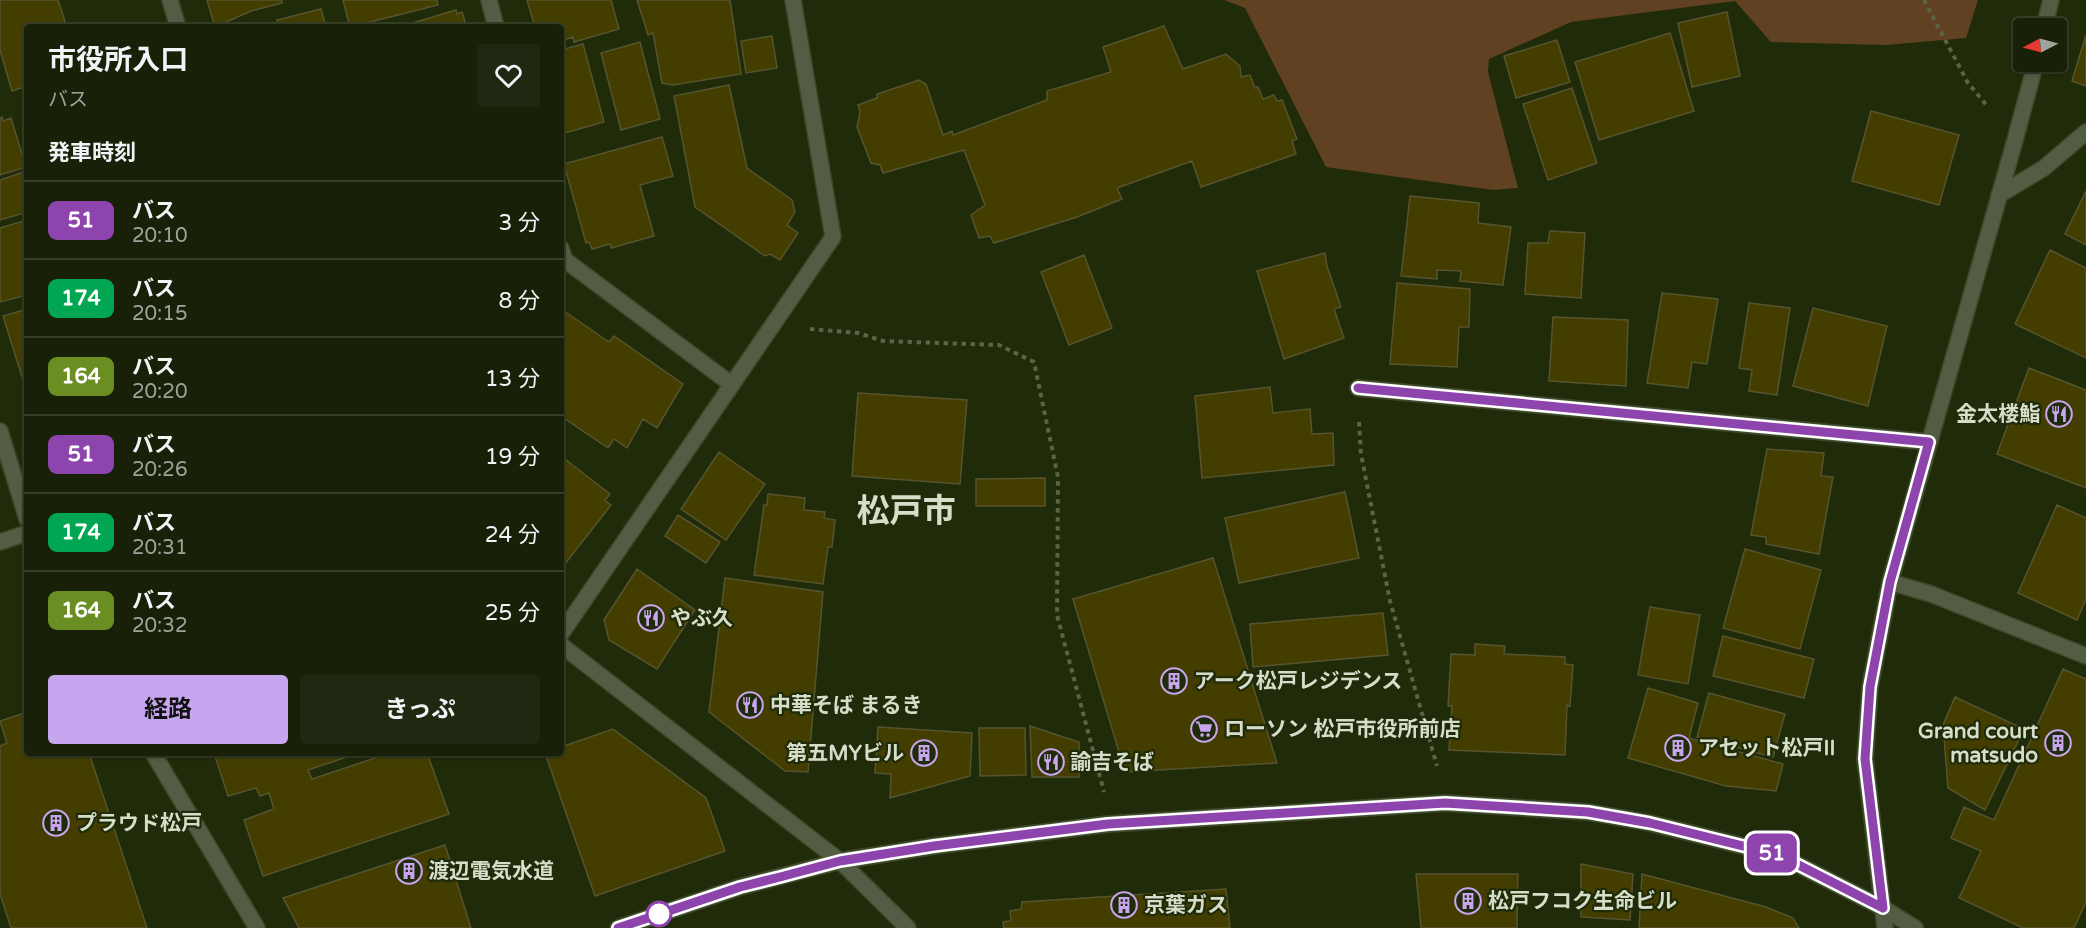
<!DOCTYPE html>
<html lang="ja">
<meta charset="utf-8">
<style>
body{margin:0;font-family:"Varela Round","Noto Sans JP",sans-serif;background:#212811;color:#f1f3f6;height:100vh;display:flex;flex-direction:column;font-size:22px;white-space:nowrap}
*{box-sizing:border-box;margin:0}
p{font-size:20px;color:#9fa39b}
.icon{flex:none;width:33px;height:33px;fill:none;stroke:currentColor;stroke-width:2;stroke-linecap:round;stroke-linejoin:round}
.map{position:relative;flex:1;overflow:hidden}
.sheet{position:absolute;left:24px;top:24px;width:540px;height:732px;display:flex;flex-direction:column;background:#182007;border-radius:6px;box-shadow:0 2px 4px #0004,0 0 0 2px #363e28}
.sheet>*{flex:none}
.badge{padding:0 12px;border-radius:9px;font-size:21px;line-height:39px}
.needle{width:39px;rotate:264deg}
.fabs{position:absolute;left:2013px;top:18px;display:grid;gap:12px}
.fabs a{display:grid;place-items:center;width:54px;height:54px;border-radius:6px;background:#182007;box-shadow:0 2px 4px #0004,0 0 0 2px #363e28;font-size:30px}
.map>.badge{position:absolute;translate:-50% -50%;box-shadow:0 0 0 3px #fff}
h2{padding:0 24px;font-size:22px;line-height:54px}
.round{display:grid;place-items:center;flex:none;width:63px;height:63px;border-radius:6px;background:#212811}
.headline{display:flex;align-items:center;justify-content:space-between;height:102px;padding:0 24px}
h1{font-size:28px;font-weight:700;line-height:45px}
.button{display:flex;gap:12px;margin-top:auto;padding:12px 24px}
.button a{flex:1;height:69px;border-radius:6px;background:#c7a6ef;color:#111;font-size:24px;font-weight:700;line-height:69px;text-align:center}
.button a+a{background:#212811;color:#f1f3f6}
ul{padding:0;list-style:none}
li{display:flex;align-items:center;gap:18px;height:78px;padding:0 24px;border-top:2px solid #363e28}
li div{flex:1}
li b{display:block;font-size:22px}
li em{font-style:normal}
li .badge{min-width:66px;font-weight:700;text-align:center}
.map>svg:first-child{display:block}
.green{fill:#604223}
.building{fill:#433e00;stroke:#56542e;stroke-width:1.5}
.lines{fill:none;stroke-linecap:round;stroke-linejoin:round}
.minor-casing{stroke:#3d4828;stroke-width:18}
.path{stroke:#5a6447;stroke-width:4;stroke-dasharray:4.5 4.5;stroke-linecap:butt}
.minor{stroke:#535d43;stroke-width:15}
.line-casing{stroke:#fff;stroke-width:14}
.line{stroke:#8e44ad;stroke-width:9}
.stop-dot{fill:#fff;stroke:#8e44ad;stroke-width:3}
.labels{text-anchor:middle;stroke-width:4.5;stroke-linejoin:round;paint-order:stroke}
.poi-label{font-size:21px;font-weight:bold;fill:#d6deca;stroke:#202b09;text-anchor:start}
.town-label{font-size:33px;font-weight:bold;fill:#d6deca;stroke:#202b09}
</style>
<div class="map">
<svg width="2086" height="928" viewBox="0 0 2086 928">
<rect width="100%" height="100%" fill="#202b09"/>
<!-- green -->
<path class="green" d="M1224,0H1978L1966,38L1886,45L1771,42L1735,1L1571,22L1489,59L1488,72L1518,188L1493,190L1326,167L1245,8Z"/>
<!-- building -->
<path class="building" d="M0,0H58L67,27H27V86L12,91L0,50Z
M207,0H282V3L251,11L215,27Z
M343,0H437L438,5L350,27Z
M527,0H611L619,29L574,42L573,37L561,41V27H535Z
M637,0H730L741,74L673,85L662,83L653,33L648,35Z
M321,9L326,27H270L278,25L277,20Z
M456,10L457,14L462,12L467,27H399Z
M1727,12L1740,76L1692,87L1678,23Z
M1164,26L1183,69L1226,54L1240,66L1241,77L1250,75L1255,88L1258,87L1263,99L1274,95L1277,101L1282,100L1297,139L1292,141L1296,154L1201,187L1192,161L1117,188L1122,199L1077,217L994,243L990,236L979,238L971,215L985,205L964,150L883,173L880,165L871,163L857,127L860,112L858,105L877,98V94L919,80L926,84L943,135L952,131L953,135L1047,100V91L1111,72L1103,47Z
M1670,33L1694,111L1599,140L1575,62Z
M2086,35V86L2072,81Z
M772,36L777,68L746,73L741,41Z
M1557,40L1570,82L1516,98L1504,56Z
M640,42L660,119L621,130L601,53Z
M583,44L604,122L561,134V50Z
M729,85L747,168L792,200L795,212L787,225L798,233L780,260L770,254L765,256L695,207L674,96Z
M1572,88L1597,163L1548,180L1523,104Z
M1871,111L1959,135L1939,205L1852,181Z
M2,117L3,121L11,118L26,167L0,175V118Z
M662,137L673,176L640,185L654,236L611,248L610,244L592,249L589,242L586,243L564,164Z
M24,172L27,179V212L0,220V180Z
M2086,191V245L2065,234Z
M1410,196L1479,203L1478,223L1511,227L1503,285L1460,281L1461,271L1437,270V279L1401,276Z
M27,220V295L0,302V228Z
M1550,231L1585,233L1581,298L1525,294L1528,243H1548Z
M2050,250L2086,268V358L2015,324Z
M1325,253L1327,266L1341,307L1334,309L1344,338L1284,359L1257,271Z
M1084,255L1112,328L1069,345L1041,272Z
M1397,283L1470,289L1469,327H1459L1457,367L1390,364Z
M1662,293L1718,299L1707,364L1692,362L1688,388L1647,383Z
M1749,303L1790,308L1777,395L1749,391L1752,370L1739,368Z
M1813,308L1887,326L1868,406L1793,386Z
M27,309V393L3,316Z
M561,309L609,342L614,336L683,384L657,428L643,419L627,448L614,439L608,448L561,416Z
M1553,317L1628,320L1626,386L1549,381Z
M2029,368L2086,390V488L1997,454Z
M1270,387L1273,413L1310,409L1312,434L1333,433L1334,465L1202,478L1195,396Z
M858,393L967,400L960,484L852,476Z
M1767,449L1824,453L1821,476L1833,477L1819,554L1766,544V537L1751,535Z
M719,452L765,484L726,540L681,509Z
M561,456L610,494L605,500L611,505L561,569Z
M1045,478V506H976V479Z
M1345,492L1359,558L1239,583L1225,518Z
M768,494L805,498L804,510L825,512L824,518L835,520L832,547H828L823,584L754,575L764,505H767Z
M2057,505L2086,518V599L2077,620L2018,593Z
M678,515L720,542L706,563L665,536Z
M1745,549L1821,570L1800,649L1723,628Z
M1213,558L1277,763L1125,772L1073,599Z
M637,569L695,610L657,669L609,640L604,620Z
M725,578L823,592L808,772L785,771L709,712Z
M1650,607L1700,615L1688,684L1638,675Z
M1383,613L1388,655L1253,667L1250,624Z
M1723,636L1814,659L1804,698L1713,676Z
M1475,644L1505,646L1504,654L1565,657V664L1573,665L1570,706L1567,705L1565,755L1449,750L1452,706H1448L1451,654L1475,655Z
M2063,669L2086,679V902L2074,928H2023L1959,898L1981,851L1951,838L1964,807L1994,820Z
M1648,688L1698,703L1689,738L1783,764L1776,791L1726,786L1628,758Z
M1709,693L1785,714L1773,757L1697,737Z
M1955,697L2024,729L1985,810L1948,788L1943,725Z
M27,712V753H89L147,928H11L0,894V746L7,743L0,721Z
M1030,726L1079,742V777H1032Z
M878,727L972,733L970,776L890,798L891,774L875,773Z
M979,728H1025L1026,775L980,776Z
M613,729L706,798L725,851L595,896L545,753H561V747Z
M214,753H359L308,770L312,779L390,753H427L449,814L263,876L244,820L274,809L269,793L260,796L256,788L228,796Z
M445,845L471,928H299L283,898Z
M1581,864L1633,874L1630,920L1581,917Z
M1416,874H1518L1517,928H1421Z
M1642,874L1766,907L1793,918L1799,928H1639Z
M1226,889L1230,928H1004L1003,922L1011,921L1010,911L1021,909L1022,902Z"/>
<g class="lines">
<!-- minor casing -->
<g class="minor-casing">
<path id="minor" d="M170,0L178,27
M489,0L496,27
M2044,28L2051,0
M1999,195L2044,168L2086,132
M561,248L565,260L731,384
M1358,388L1929,442
M0,431L27,519
M0,542L27,533
M1890,582L1931,594L2086,656
M561,634L833,237L793,0
M561,645L840,861L908,928
M153,753L257,928
M618,928L740,887L840,861L934,846L1108,824L1445,803L1588,812L1650,823L1779,855L1883,908L1915,928
M1885,928L1865,759L1870,687L1890,582L2015,140L2036,62"/>
</g>
<!-- path -->
<path class="path" d="M1924,0L1968,83L1988,107
M810,329L858,333L883,341L999,345L1034,362L1058,477L1057,615L1104,792
M1359,422L1361,454L1390,601L1437,766"/>
<!-- minor -->
<use href="#minor" class="minor"/>
</g>
<g class="lines">
<!-- line casing -->
<g class="line-casing">
<path id="line" d="M618,928L740,887L780,877L840,861L934,846L1108,824L1445,803L1588,812L1650,823L1779,855L1883,908L1865,759L1870,687L1890,582L1929,442L1358,388"/>
</g>
<!-- line -->
<use href="#line" class="line"/>
</g>
<!-- icons -->
<defs>
<g id="restaurant-ring" transform="scale(1.35)"><circle r="9.5" fill="#202b09" stroke="#c7a6ef" stroke-width="1.5"/><path d="M-5-6h1v4h1v-4h1v4h1v-4h1v5L-1.5 .5V6h-2V.5L-5-1ZM5-6V6H3V1.5H1.5Q1.5-4 5-6Z" fill="#c7a6ef"/></g>
<g id="building-ring" transform="scale(1.35)"><circle r="9.5" fill="#202b09" stroke="#c7a6ef" stroke-width="1.5"/><path d="M-4-6H4V6H1V3H-1V6H-4ZM-2.5-4.3h1.7v1.8h-1.7ZM.8-4.3h1.7v1.8H.8ZM-2.5-1h1.7V.8h-1.7ZM.8-1h1.7V.8H.8Z" fill="#c7a6ef"/></g>
<g id="supermarket-ring" transform="scale(1.35)"><circle r="9.5" fill="#202b09" stroke="#c7a6ef" stroke-width="1.5"/><path d="M-6-5.5h2.5l.6 2H6L4.5 2H-2.5L-4.4-4H-6ZM-1.5 3.2a1.3 1.3 0 1 0 .1 0ZM3 3.2a1.3 1.3 0 1 0 .1 0Z" fill="#c7a6ef"/></g>
</defs>
<g fill-rule="evenodd">
<use href="#restaurant-ring" x="2059" y="414"/>
<use href="#restaurant-ring" x="651" y="618"/>
<use href="#building-ring" x="1174" y="681"/>
<use href="#restaurant-ring" x="750" y="705"/>
<use href="#supermarket-ring" x="1204" y="729"/>
<use href="#building-ring" x="2058" y="743"/>
<use href="#building-ring" x="1678" y="748"/>
<use href="#building-ring" x="924" y="753"/>
<use href="#restaurant-ring" x="1051" y="762"/>
<use href="#building-ring" x="56" y="823"/>
<use href="#building-ring" x="409" y="871"/>
<use href="#building-ring" x="1468" y="901"/>
<use href="#building-ring" x="1124" y="905"/>
</g>
<!-- markers -->
<circle class="stop-dot" cx="659" cy="914" r="12"/>
<g class="labels">
<!-- poi labels -->
<g class="poi-label">
<text x="2040" y="421" text-anchor="end">金太楼鮨</text>
<text x="670" y="625">やぶ久</text>
<text x="1194" y="688">アーク松戸レジデンス</text>
<text x="770" y="712">中華そば まるき</text>
<text x="1224" y="736">ローソン 松戸市役所前店</text>
<text x="2038" y="738" text-anchor="end">Grand court<tspan x="2038" dy="24">matsudo</tspan></text>
<text x="1698" y="755">アセット松戸II</text>
<text x="904" y="760" text-anchor="end">第五MYビル</text>
<text x="1070" y="769">諭吉そば</text>
<text x="76" y="830">プラウド松戸</text>
<text x="428" y="878">渡辺電気水道</text>
<text x="1488" y="908">松戸フコク生命ビル</text>
<text x="1144" y="912">京葉ガス</text>
</g>
<!-- town labels -->
<g class="town-label">
<text x="906" y="522">松戸市</text>
</g>
</g>
</svg>
<div class="fabs">
<a><svg class="needle" viewBox="-14 -14 28 28"><path d="M0-13l5 13h-10z" fill="#e53935"/><path d="M0 13l5-13h-10z" fill="#9fa39b"/></svg></a>
</div>
<b class="badge" style="left:1772px;top:853px;background:#8e44ad;color:#fff">51</b>
<section class="sheet">
<div class="headline"><div><h1>市役所入口</h1><p>バス</p></div><a class="round"><svg class="icon" aria-label="heart" viewBox="0 0 24 24"><path d="M12 20l-8-8c-3-5 5-10 8-4 3-6 11-1 8 4z"/></svg></a></div>
<h2>発車時刻</h2>
<ul>
<li><span class="badge" style="background:#8e44ad;color:#fff">51</span><div><b>バス</b><p>20:10</p></div><em>3 分</em></li>
<li><span class="badge" style="background:#00a651;color:#fff">174</span><div><b>バス</b><p>20:15</p></div><em>8 分</em></li>
<li><span class="badge" style="background:#6b8e23;color:#fff">164</span><div><b>バス</b><p>20:20</p></div><em>13 分</em></li>
<li><span class="badge" style="background:#8e44ad;color:#fff">51</span><div><b>バス</b><p>20:26</p></div><em>19 分</em></li>
<li><span class="badge" style="background:#00a651;color:#fff">174</span><div><b>バス</b><p>20:31</p></div><em>24 分</em></li>
<li><span class="badge" style="background:#6b8e23;color:#fff">164</span><div><b>バス</b><p>20:32</p></div><em>25 分</em></li>
</ul>
<div class="button"><a>経路</a><a>きっぷ</a></div>
</section>
</div>
